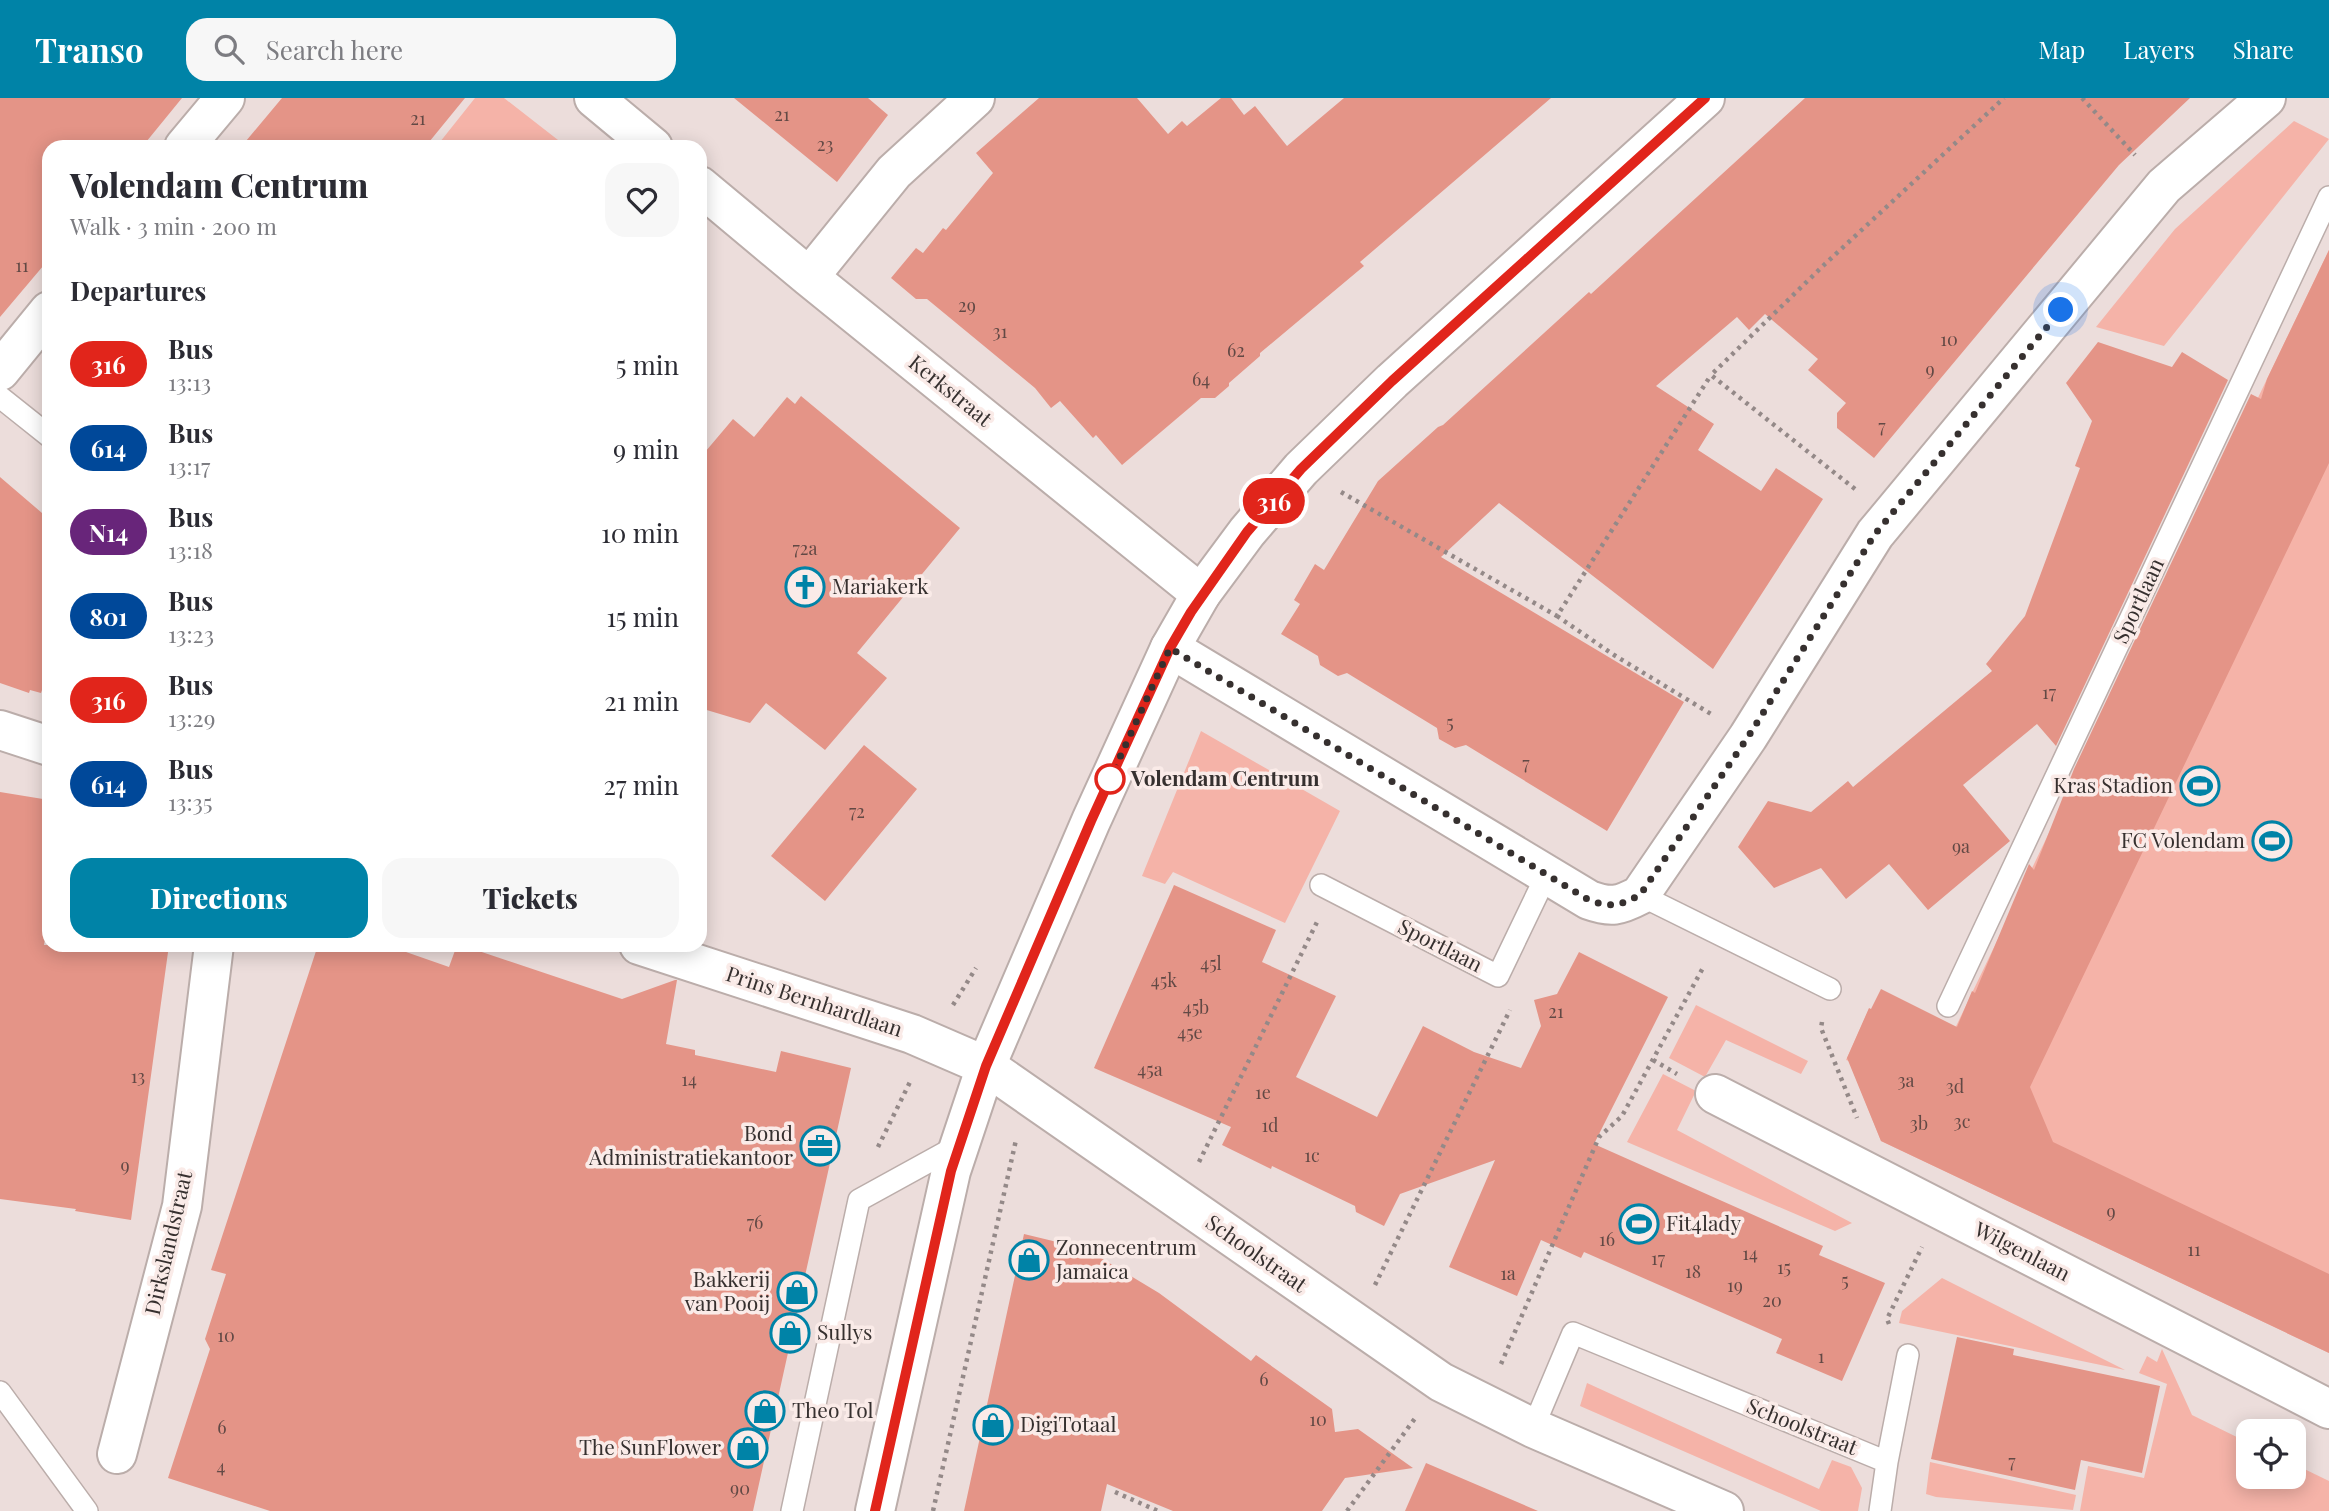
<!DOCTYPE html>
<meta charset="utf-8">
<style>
body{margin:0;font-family:"Playfair Display",serif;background:#f7f7f7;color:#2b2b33;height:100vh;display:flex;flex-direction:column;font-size:26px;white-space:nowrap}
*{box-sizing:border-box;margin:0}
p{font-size:23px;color:#7c7c81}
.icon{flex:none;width:38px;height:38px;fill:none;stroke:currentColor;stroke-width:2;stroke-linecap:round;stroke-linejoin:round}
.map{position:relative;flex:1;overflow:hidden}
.sheet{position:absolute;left:42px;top:42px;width:665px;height:812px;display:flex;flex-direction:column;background:#fff;border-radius:21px;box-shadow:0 4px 18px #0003}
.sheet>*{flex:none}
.badge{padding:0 14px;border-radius:23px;font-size:24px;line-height:46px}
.tools{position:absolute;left:2236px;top:1321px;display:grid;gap:14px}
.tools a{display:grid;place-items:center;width:70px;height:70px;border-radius:14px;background:#fff;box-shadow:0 4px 18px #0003;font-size:35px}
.you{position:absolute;width:35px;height:35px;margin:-18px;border:5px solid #fff;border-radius:50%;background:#1a73e8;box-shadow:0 0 0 10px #1a73e833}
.map>.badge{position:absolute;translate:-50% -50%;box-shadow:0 0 0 4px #fff}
h2{padding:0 28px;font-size:26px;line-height:63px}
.round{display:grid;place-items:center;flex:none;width:74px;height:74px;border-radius:21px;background:#f7f7f7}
.head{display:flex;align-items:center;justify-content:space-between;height:119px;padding:0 28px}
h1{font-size:33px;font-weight:800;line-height:52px}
.action{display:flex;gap:14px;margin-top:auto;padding:14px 28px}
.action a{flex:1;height:80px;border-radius:21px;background:#0083a7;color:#fff;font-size:28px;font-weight:800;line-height:80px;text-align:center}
.action a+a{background:#f7f7f7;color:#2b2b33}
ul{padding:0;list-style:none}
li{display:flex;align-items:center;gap:21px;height:84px;padding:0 28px}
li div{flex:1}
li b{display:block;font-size:26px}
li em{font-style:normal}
li .badge{min-width:77px;font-weight:700;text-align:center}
header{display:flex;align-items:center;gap:42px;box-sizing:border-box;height:98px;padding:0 35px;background:#0083a7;color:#fff}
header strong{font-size:33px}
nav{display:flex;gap:38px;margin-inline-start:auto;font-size:24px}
.search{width:490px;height:63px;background:#f7f7f7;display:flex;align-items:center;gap:18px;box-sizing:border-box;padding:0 24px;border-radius:21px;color:#7c7c81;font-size:26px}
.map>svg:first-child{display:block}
.green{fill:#f5b3a8}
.building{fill:#e49487}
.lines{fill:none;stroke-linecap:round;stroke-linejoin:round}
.lane-casing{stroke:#bbadaa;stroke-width:24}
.street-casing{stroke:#bbadaa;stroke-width:42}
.secondary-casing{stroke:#bbadaa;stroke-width:42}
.path{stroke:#948988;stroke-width:4.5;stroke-dasharray:3.5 5;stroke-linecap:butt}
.lane{stroke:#fff;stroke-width:21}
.street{stroke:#fff;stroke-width:38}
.secondary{stroke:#fff;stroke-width:38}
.line-casing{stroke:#fff;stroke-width:16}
.line{stroke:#e1251b;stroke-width:10}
.walk{stroke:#36302f;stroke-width:7;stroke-dasharray:0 12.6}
.stop-dot{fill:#fff;stroke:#e1251b;stroke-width:3.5}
.labels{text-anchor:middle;stroke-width:7;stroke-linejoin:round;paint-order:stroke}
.number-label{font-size:18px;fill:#624945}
.street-label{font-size:21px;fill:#36302f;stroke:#faebe8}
.poi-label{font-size:21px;fill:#36302f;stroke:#faebe8;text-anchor:start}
.stop-label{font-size:21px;font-weight:bold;fill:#36302f;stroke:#faebe8;text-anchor:start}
</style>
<header>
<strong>Transo</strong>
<div class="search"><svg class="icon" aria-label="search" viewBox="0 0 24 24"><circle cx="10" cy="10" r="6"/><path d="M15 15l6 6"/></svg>Search here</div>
<nav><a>Map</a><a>Layers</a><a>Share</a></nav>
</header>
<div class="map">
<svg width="2329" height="1413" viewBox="0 0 2329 1413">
<rect width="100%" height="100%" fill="#ecdddb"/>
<!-- green -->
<path class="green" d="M475,0H504L567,49H436Z
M2294,23L2329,41L2164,248L2096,229L2175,131Z
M2329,152V1255L1881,1043L1849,963L1846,962L1869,911L1948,945Z
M1201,633L1340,713L1285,825L1173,774L1165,786L1142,778Z
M1696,907L1808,963L1801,976L1726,942L1705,979L1669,960Z
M1663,976L1696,993L1677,1032L1852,1125L1835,1133L1627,1044Z
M1942,1180L2125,1272L1899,1225L1902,1213Z
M2162,1251L2192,1317L2249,1345V1379H2294V1366L2329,1383V1413H2080L2088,1368L2144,1380L2167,1286L2139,1275L2147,1258L2157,1264Z
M1587,1285L1819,1391L1832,1362L1851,1369L1862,1390L1858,1413H1821L1580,1308Z
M1930,1364L2076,1397L2073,1412L1936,1399L1926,1396Z"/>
<!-- building -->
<path class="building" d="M0,0H182L142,49H49V161L0,219Z
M282,0H465L425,49H241Z
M734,0H868L888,17L837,84Z
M1039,0H1137L1168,36L1182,23L1187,28L1221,0H1231L1244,17L1255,8L1287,48L1344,0H1551L1360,164L1364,168L1260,255V258L1229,285V288L1215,300H1201L1122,367L1096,337L1093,340L1060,303L1051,310L1035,290L927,201H916L891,180L916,150L923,155L943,130L946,132L993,75L976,55Z
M1805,0H2190L2119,67L1874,360L1837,330V315L1846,305L1808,272L1818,261L1765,216L1749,232L1737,219L1656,288L1714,326L1698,352L1761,393L1776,370L1823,401L1713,571L1499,405L1441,459L1684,604L1607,733L1466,647L1455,650L1439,641L1437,630L1347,575L1338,578L1320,567L1318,558L1281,536L1300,506L1294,502L1315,466L1324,472L1378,383L1438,329L1443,327L1589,194L1591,196Z
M2329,152V365L2030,989L2053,1044L2329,1176V1255L1881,1043L1847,960L1869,910L1871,911L1881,891L1957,929L1972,893L1975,895L2029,766L2034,772L2074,671L2251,296L2261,301L2267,281Z
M2098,244L2172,269L2182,254L2228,282L2056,648L2037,626L1963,687L2010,743L1928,812L1889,766L1846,801L1821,770L1774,790L1738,749L1768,703L1811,714L1848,683L1853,689L1992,573L1986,566L2025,518L2080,370L2075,368L2092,323L2066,285Z
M801,298L960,430L857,555L887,580L825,652L766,605L750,625L700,610V360L733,321L754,339L787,299L795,306Z
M0,379L49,421V571L41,595L30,592L29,595L0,585Z
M864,647L917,691L825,803L771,758Z
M0,694L49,702V815L44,847H169L131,1122L75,1113L76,1111L0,1101Z
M1174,787L1276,832L1262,864L1336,898L1296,979L1377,1019L1423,928L1474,954L1521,970L1541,928L1534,902L1557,896L1579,854L1668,899L1594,1046L1823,1148L1819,1157L1885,1185L1842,1283L1776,1255L1782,1241L1584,1154L1581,1160L1541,1142L1517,1198L1449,1169L1495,1062L1400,1096L1384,1128L1356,1114L1355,1108L1272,1068L1271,1071L1222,1047L1231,1029L1094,970Z
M318,847H386L449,869L457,847H461L622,901L675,882H677L666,946L695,952V957L776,974L781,953L851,970L753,1413H270L168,1380L210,1251L205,1241L226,1176L211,1172Z
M1024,1136L1086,1151L1159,1195L1251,1263L1256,1257L1332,1311L1335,1334L1358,1331L1413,1370L1345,1380L1322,1413H1173L1107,1386L1101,1413H964Z
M1957,1239L2014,1251L2013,1257L2160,1288L2142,1375L2081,1362L2075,1392L1931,1361Z
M1426,1365L1538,1413H1405Z"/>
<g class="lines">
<!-- lane casing -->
<g class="lane-casing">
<path id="lane" d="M0,299L49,338
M1321,787L1498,878L1546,778
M1640,797L1830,891
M1948,908L2329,99
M0,1294L87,1413
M1533,1330L1573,1235L1887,1364L1880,1413
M1887,1364L1908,1257
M792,1413L859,1102L959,1047"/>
</g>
<!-- street casing -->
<g class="street-casing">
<path id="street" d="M594,0L653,49
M184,49L225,0
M700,88L809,179L1201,496
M809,179L894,74L975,0
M0,273L49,213
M1170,550L1589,802C1611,810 1619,808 1640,797L1748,639L1875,436L2164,88L2266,0
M0,632L49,648
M639,847L912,936L986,968L1441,1284L1533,1330L1724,1413
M1715,996L2329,1311
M117,1356L182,1108L214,847"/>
</g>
<!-- secondary casing -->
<g class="secondary-casing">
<path id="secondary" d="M875,1413L951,1073L986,968L1091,723L1170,550L1201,496L1247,434L1301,371L1392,283L1705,0"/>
</g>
<!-- path -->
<path class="path" d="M2082,0L2135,57
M1855,391L1711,277L1825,166L2004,0
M1341,394L1557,518L1711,277
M1557,518L1614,557L1711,616
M953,907L976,870
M1822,924L1821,930L1857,1020
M1653,962L1677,976
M878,1049L911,982
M1199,1064L1317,824
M1375,1187L1510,912
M1889,1226L1887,1221L1922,1149
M1501,1266L1599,1039L1622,1018L1704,868
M1115,1394L1158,1413
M933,1413L1016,1042
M1347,1413L1416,1319"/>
<!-- lane -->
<use href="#lane" class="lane"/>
<!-- street -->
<use href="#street" class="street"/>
<!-- secondary -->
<use href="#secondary" class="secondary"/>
</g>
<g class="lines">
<!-- line casing -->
<g class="line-casing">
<path id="line" d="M875,1413L951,1073L986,968L1091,723L1170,550L1191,514L1247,434L1301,371L1392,283L1705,0"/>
</g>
<!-- line -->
<use href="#line" class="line"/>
<!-- walk -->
<path class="walk" d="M1110,681L1170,550L1589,802C1611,810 1619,808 1640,797L1748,639L1875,436L2061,212"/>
</g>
<!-- icons -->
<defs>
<g id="church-ring" transform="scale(2.0125)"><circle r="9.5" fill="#faebe8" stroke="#0083a7" stroke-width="1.5"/><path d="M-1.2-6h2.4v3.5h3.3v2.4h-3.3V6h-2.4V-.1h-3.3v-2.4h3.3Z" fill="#0083a7"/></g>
<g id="stadium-ring" transform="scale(2.0125)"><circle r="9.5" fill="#faebe8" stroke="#0083a7" stroke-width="1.5"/><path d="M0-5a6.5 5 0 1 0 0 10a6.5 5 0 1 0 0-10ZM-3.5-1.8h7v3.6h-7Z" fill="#0083a7"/></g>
<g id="office-ring" transform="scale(2.0125)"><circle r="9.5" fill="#faebe8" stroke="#0083a7" stroke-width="1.5"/><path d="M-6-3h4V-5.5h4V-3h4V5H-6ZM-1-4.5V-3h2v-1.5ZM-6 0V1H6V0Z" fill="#0083a7"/></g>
<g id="shop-ring" transform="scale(2.0125)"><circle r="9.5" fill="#faebe8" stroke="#0083a7" stroke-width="1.5"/><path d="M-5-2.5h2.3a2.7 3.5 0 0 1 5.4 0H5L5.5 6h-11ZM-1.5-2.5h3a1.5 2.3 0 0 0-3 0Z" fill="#0083a7"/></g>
</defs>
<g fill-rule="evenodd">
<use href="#church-ring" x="805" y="489"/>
<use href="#stadium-ring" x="2200" y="688"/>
<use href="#stadium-ring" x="2272" y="743"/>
<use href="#office-ring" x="820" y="1048"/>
<use href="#stadium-ring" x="1639" y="1126"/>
<use href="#shop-ring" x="1029" y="1162"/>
<use href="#shop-ring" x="797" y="1194"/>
<use href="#shop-ring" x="790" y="1235"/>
<use href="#shop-ring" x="765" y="1313"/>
<use href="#shop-ring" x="993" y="1327"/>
<use href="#shop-ring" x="748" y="1350"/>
</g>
<!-- markers -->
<circle class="stop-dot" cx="1110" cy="681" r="14"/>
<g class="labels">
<!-- number labels -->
<g class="number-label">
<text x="782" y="23">21</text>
<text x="418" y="27">21</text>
<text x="825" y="53">23</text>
<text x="22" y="174">11</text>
<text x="967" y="214">29</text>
<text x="1000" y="240">31</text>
<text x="1949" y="248">10</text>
<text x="1236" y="259">62</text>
<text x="1930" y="278">9</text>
<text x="1201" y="288">64</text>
<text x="1882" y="335">7</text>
<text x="805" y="457">72a</text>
<text x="2049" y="601">17</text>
<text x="1450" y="631">5</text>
<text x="1526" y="672">7</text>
<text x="857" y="720">72</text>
<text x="1961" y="755">9a</text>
<text x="1211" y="872">45l</text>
<text x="1164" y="889">45k</text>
<text x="1196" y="916">45b</text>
<text x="1556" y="920">21</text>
<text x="1190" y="941">45e</text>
<text x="1150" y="978">45a</text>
<text x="138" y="985">13</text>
<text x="689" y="988">14</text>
<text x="1906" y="989">3a</text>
<text x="1955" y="995">3d</text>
<text x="1263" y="1001">1e</text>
<text x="1962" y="1030">3c</text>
<text x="1919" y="1032">3b</text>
<text x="1270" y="1034">1d</text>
<text x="1312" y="1064">1c</text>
<text x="125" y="1074">9</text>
<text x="2111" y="1120">9</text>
<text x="755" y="1131">76</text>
<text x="1607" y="1148">16</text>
<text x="2194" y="1158">11</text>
<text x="1750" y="1162">14</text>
<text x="1658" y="1167">17</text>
<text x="1784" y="1176">15</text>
<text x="1693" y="1180">18</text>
<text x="1508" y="1182">1a</text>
<text x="1845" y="1189">5</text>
<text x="1735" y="1194">19</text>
<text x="1772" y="1209">20</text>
<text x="226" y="1244">10</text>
<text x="1821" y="1265">1</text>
<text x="1264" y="1288">6</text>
<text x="1318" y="1328">10</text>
<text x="222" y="1336">6</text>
<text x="2012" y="1370">7</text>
<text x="221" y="1375">4</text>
<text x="740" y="1397">90</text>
</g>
<!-- street labels -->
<g class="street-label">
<text transform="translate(950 293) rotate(39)" y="7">Kerkstraat</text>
<text transform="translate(2139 503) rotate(-65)" y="7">Sportlaan</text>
<text transform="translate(1440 848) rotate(27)" y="7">Sportlaan</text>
<text transform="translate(814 904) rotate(18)" y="7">Prins Bernhardlaan</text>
<text transform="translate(169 1145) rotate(-77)" y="7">Dirkslandstraat</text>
<text transform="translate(2022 1154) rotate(27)" y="7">Wilgenlaan</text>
<text transform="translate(1256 1156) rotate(35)" y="7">Schoolstraat</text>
<text transform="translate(1802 1329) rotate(22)" y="7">Schoolstraat</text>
</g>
<!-- poi labels -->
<g class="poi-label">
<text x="832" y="496">Mariakerk</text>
<text x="2173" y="695" text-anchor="end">Kras Stadion</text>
<text x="2245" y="750" text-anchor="end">FC Volendam</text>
<text x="793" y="1043" text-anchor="end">Bond<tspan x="793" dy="24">Administratiekantoor</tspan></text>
<text x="1666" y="1133">Fit4lady</text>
<text x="1056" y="1157">Zonnecentrum<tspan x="1056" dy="24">Jamaica</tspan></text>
<text x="770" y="1189" text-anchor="end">Bakkerij<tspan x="770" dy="24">van Pooij</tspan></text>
<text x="817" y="1242">Sullys</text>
<text x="792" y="1320">Theo Tol</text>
<text x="1020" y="1334">DigiTotaal</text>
<text x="721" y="1357" text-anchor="end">The SunFlower</text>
</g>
<!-- stop labels -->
<g class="stop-label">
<text x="1131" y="688">Volendam Centrum</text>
</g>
</g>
</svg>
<div class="tools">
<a><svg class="icon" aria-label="locate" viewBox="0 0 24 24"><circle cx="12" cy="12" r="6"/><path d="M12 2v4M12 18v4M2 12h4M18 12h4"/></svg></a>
</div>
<div class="you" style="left:2061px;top:212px"></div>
<b class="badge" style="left:1274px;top:403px;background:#e1251b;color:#fff">316</b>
<section class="sheet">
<div class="head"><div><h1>Volendam Centrum</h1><p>Walk · 3 min · 200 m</p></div><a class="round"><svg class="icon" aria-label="heart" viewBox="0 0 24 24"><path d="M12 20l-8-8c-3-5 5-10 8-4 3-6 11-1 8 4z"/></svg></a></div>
<h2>Departures</h2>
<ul>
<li><span class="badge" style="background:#e1251b;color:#fff">316</span><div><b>Bus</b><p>13:13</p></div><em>5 min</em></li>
<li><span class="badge" style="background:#004899;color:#fff">614</span><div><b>Bus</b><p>13:17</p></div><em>9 min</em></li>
<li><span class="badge" style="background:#68257a;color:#fff">N14</span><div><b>Bus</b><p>13:18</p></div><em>10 min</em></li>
<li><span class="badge" style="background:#004899;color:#fff">801</span><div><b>Bus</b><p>13:23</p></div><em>15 min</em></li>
<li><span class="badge" style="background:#e1251b;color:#fff">316</span><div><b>Bus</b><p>13:29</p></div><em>21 min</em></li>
<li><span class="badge" style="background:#004899;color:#fff">614</span><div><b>Bus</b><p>13:35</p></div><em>27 min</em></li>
</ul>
<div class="action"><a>Directions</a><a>Tickets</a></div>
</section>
</div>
